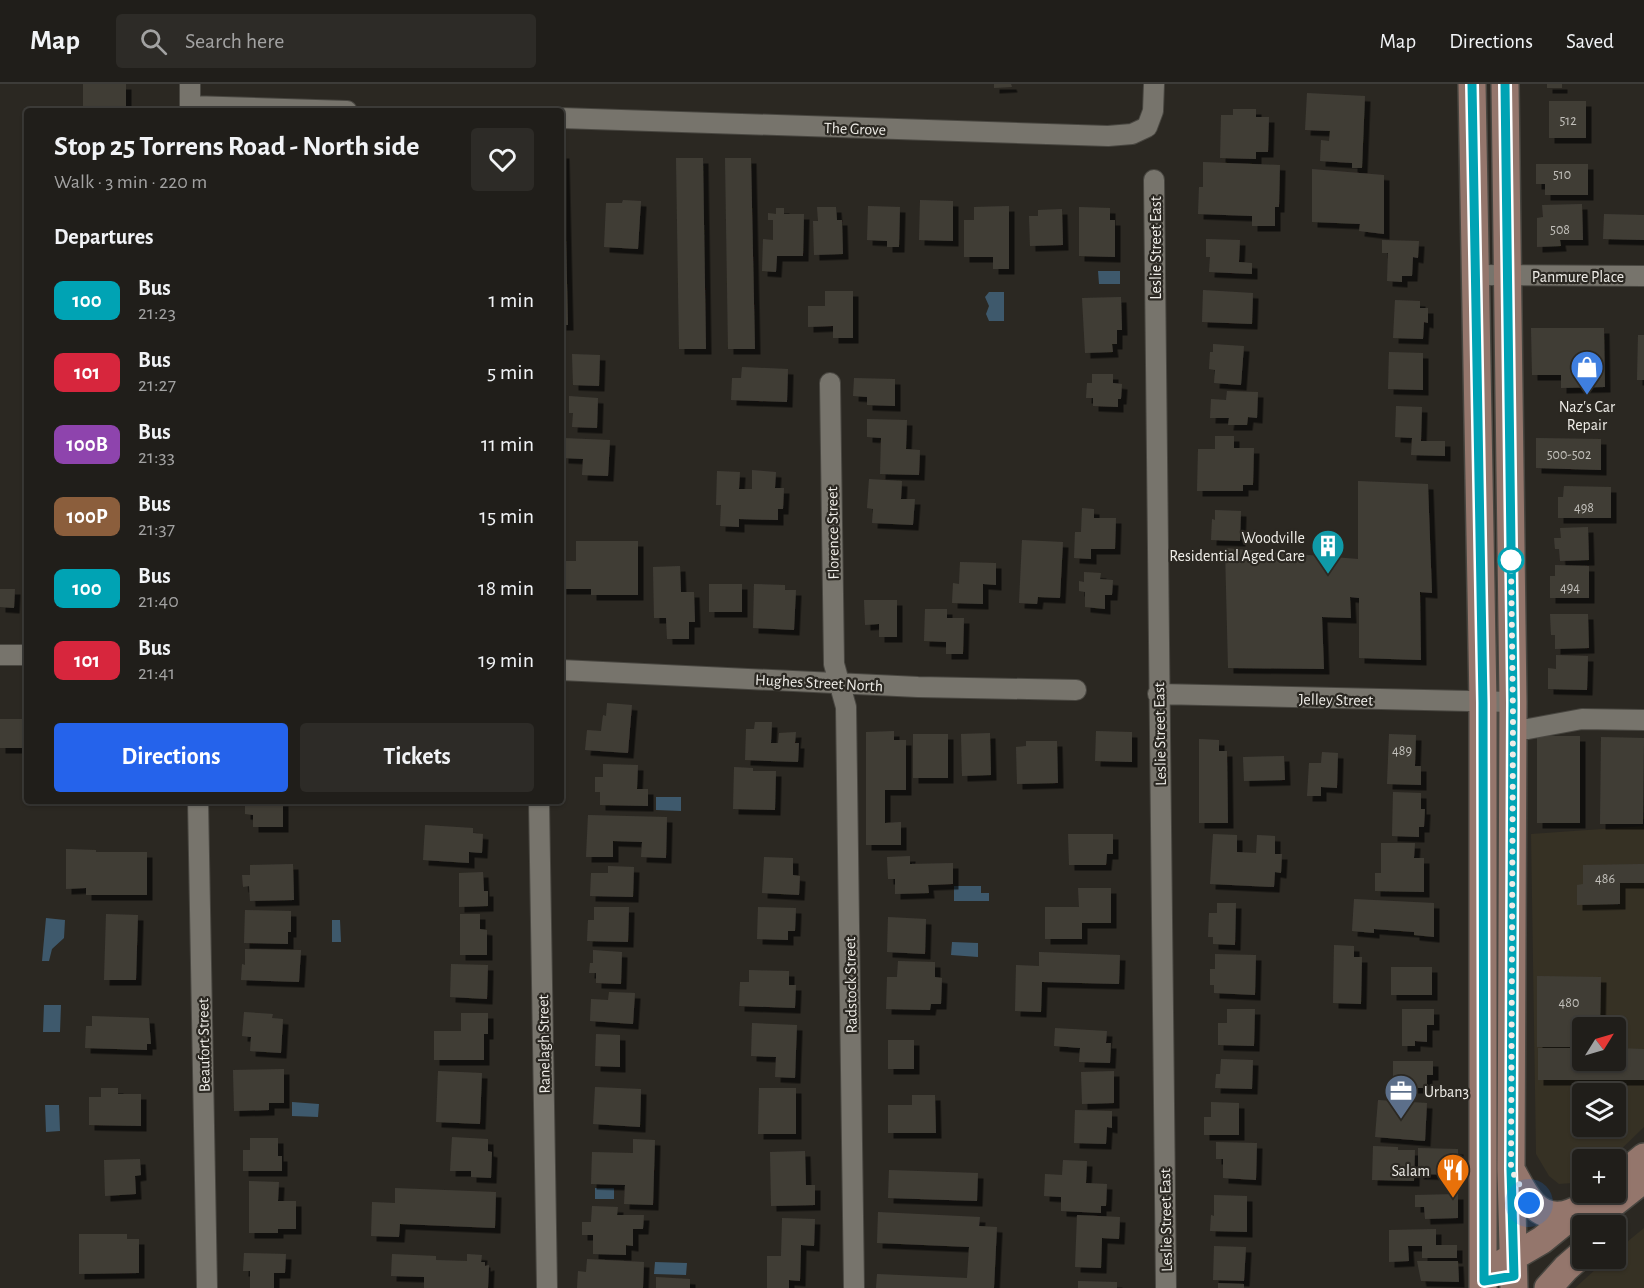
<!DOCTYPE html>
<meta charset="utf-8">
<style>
body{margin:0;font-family:"Alegreya Sans",sans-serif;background:#2d2b27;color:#f1f3f6;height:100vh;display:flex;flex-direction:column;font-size:22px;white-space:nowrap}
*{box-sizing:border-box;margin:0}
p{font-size:20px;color:#a2a2a2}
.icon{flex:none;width:33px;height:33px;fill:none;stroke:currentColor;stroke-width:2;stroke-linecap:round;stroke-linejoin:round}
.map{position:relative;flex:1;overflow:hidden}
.sheet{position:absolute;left:24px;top:24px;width:540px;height:696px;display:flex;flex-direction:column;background:#201e1a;border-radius:6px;box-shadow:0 2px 4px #0004,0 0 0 2px #3d3c39}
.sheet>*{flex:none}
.badge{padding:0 12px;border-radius:9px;font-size:21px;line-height:39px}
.needle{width:39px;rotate:53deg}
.tools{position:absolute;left:1572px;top:933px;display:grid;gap:12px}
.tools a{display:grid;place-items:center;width:54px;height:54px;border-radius:6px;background:#201e1a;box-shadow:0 2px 4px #0004,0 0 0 2px #3d3c39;font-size:30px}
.you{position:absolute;width:30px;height:30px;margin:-15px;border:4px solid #fff;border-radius:50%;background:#1a73e8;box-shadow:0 0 0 9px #1a73e833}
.map>.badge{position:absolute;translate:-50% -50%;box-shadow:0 0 0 3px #fff}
h2{padding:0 30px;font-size:22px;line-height:54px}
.round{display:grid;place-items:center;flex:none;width:63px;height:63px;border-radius:6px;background:#2d2b27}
.summary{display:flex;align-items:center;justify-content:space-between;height:102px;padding:0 30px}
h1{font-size:28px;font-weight:700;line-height:45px}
.action{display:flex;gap:12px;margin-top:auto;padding:12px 30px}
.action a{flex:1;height:69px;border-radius:6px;background:#2563eb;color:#fff;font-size:24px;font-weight:700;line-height:69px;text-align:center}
.action a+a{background:#2d2b27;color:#f1f3f6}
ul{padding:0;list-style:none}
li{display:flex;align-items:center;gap:18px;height:72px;padding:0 30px}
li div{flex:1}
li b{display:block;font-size:22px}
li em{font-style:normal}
li .badge{min-width:66px;font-weight:700;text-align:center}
header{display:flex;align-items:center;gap:36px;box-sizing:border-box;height:84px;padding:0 30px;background:#201e1a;border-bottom:2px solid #3d3c39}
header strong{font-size:28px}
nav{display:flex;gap:33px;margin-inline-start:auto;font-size:21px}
.search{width:420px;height:54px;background:#2d2b27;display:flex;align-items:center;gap:15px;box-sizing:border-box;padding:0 21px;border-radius:6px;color:#a2a2a2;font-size:22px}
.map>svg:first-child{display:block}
.built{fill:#363124;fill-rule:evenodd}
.water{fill:#3e596c}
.building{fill:#403d36;filter:url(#shadow)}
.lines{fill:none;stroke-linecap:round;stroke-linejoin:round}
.street-casing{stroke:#484640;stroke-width:22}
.secondary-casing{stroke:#484640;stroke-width:30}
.street{stroke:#77746c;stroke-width:20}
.secondary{stroke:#94766c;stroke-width:27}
.line-casing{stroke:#fff;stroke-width:14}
.line{stroke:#00a3b4;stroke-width:9}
.walk{stroke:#eeece7;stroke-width:6;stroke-dasharray:0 10.8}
.stop-dot{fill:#fff;stroke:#00a3b4;stroke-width:3}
.labels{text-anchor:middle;stroke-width:4.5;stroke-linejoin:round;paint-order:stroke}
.number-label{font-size:14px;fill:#c2c0bb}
.street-label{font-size:16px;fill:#eeece7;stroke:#2b2822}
.poi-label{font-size:16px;fill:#eeece7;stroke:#2b2822;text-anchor:end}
</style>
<header>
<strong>Map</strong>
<div class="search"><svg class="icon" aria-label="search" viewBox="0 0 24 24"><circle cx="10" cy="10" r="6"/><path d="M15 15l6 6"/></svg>Search here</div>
<nav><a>Map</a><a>Directions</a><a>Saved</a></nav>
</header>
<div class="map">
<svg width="1644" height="1204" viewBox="0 0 1644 1204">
<defs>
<filter id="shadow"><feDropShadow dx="5.5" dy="5.5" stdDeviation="0" flood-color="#0009"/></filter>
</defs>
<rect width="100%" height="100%" fill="#2b2822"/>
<!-- built -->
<path class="built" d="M1644,742V1043L1611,1075L1582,1076V1094L1573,1099L1559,1100L1549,1092L1536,1070L1531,750ZM1582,944H1616V976H1582ZM1582,1010H1616V1042H1582Z
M1644,1144V1204H1575L1607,1175L1616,1174V1167Z"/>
<!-- water -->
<path class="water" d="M1098,187H1120V200H1099Z
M989,208H1004V237H989L986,230L989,222L985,213Z
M656,713H681V727L656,726Z
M954,802H981V809H989V817H954Z
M46,834L65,836L64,854L52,865L49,877H42Z
M332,836H340L341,858H332Z
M952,858L978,859V873L951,871Z
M44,921H61L60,948H43Z
M292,1018L319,1020L318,1033L292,1032Z
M45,1021H59L60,1047L46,1048Z
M595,1104H614V1115H595Z
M655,1178L687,1179L686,1191L654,1190Z"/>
<!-- building -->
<path class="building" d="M83,0H126V22H83Z
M994,0H1011L1012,3L994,4Z
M1547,0H1562V4H1547Z
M1307,9L1365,12L1362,84H1352V79L1320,77L1321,56L1329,57L1330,47L1305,46Z
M1549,17H1586V54H1549Z
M1233,25H1256V33H1269L1268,68H1256V75L1220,74L1221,31H1233Z
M561,69H564L568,241H561Z
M676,74H703L706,265H679Z
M725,74H751L755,265H728Z
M1203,78L1280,81L1279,123H1275V142H1252V132L1198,130L1199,103H1203Z
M1536,80H1588V111H1545V100H1536Z
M1312,85L1384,91V150L1359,147L1360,140L1312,138Z
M623,116L641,117L638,165L604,163L606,119H622Z
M920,116L953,117V157L919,156Z
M1582,120L1583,156H1560L1561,162L1537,163V134L1543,133L1542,121Z
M868,122L900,123L899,163H887V157L867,156Z
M1009,122V185H993V173H964V136H974V123Z
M817,123H836L837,136H842L843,170L814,171L813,137H818Z
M1079,123L1110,124V136H1115V173L1079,172Z
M776,124H784V130H804L803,172H777L776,188L762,187L763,155L773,156V136H768V129L776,130Z
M1062,125L1063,161L1030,162L1029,132H1038V126Z
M1604,130L1644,131V156L1603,155Z
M1206,155L1240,156L1239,178L1252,179V190L1209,188L1210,173H1206Z
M1382,156L1419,157L1418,174L1413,173L1412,192H1402V198L1387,197L1388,169H1382Z
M1203,206L1253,209L1252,240L1202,238Z
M825,207H853V254H833V242L808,243V222H825Z
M1121,213L1122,246H1117V260H1112L1113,268L1085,269L1082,214Z
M1395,216L1420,217V224H1428V239L1424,238L1423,255L1393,254Z
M1531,244H1604L1605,303L1561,304V291H1532Z
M1638,251H1644V296H1637Z
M1213,260L1244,262L1241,301L1214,299L1215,286L1209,285L1210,268H1213Z
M1389,268L1423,269V306L1388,305Z
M572,270L600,271L599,302L573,301Z
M742,283L788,285L787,318L731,316L732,294H741Z
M1092,290H1113V299L1122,300L1121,315H1118V323L1093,322V314H1086L1087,299H1092Z
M854,294L895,295V322L867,321V313L853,312Z
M1227,307L1258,308L1257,334L1248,333L1247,341H1228L1229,334H1210L1211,315L1226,316Z
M569,312L598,314L597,344L572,343L573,329H569Z
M1396,322L1422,323L1421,357H1445V372L1411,371L1412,354L1395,353Z
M867,335L907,336L906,365L920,366L919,391L880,390L881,354L867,353Z
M1215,352H1234V364H1254L1253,401H1243V407H1197L1198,365H1215Z
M563,354L610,356L608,392L582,391L583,375L563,374Z
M1536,354L1601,355V386L1536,384Z
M752,386L776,388L775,404H784L783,425H778V436L739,435V443L720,442L721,421H716L717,387L740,388L739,405H752Z
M869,395L902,397L901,415H915L913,441L872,439L873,425L867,424Z
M1358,397L1428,400L1432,509L1420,508L1421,576L1359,574V514L1350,513L1351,534L1322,533L1324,585L1228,584L1225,464L1358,475Z
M1564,402L1611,403V434H1558V413H1563Z
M1082,424L1094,425V434H1116L1115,465H1091V475L1074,474L1075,448H1081Z
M1215,426L1241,427L1240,457L1211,456L1212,435L1215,436Z
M1588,443L1589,476L1560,477L1559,465H1555L1554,454H1561L1560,444Z
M1022,456L1063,458L1060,514L1038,513L1037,520L1019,519Z
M576,457H638V511H591V505H561V477H576Z
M960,478L996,479V501L983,500V520L952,519L953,499L959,500Z
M1555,481L1589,482V514H1550V492H1555Z
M680,482L681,508H694L695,538H689V555H667L666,534H654L653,483Z
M1084,488L1101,489L1100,495L1113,496L1112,511H1105V525L1085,523V508L1079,507V497L1084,498Z
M709,500H742V528H709Z
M754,500L785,501V506H796L794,546L753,544Z
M0,505H15L14,524L0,523Z
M864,516H897V553H879V540L865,541Z
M925,525H947V534H964L963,570H946V558L924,557Z
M1550,530H1588L1589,564L1555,565V551H1551Z
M1556,571L1588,572L1587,606L1548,605V584L1556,585Z
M607,619L632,621L628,669L585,666L587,646L601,647L603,631L606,632Z
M0,635H27V664H0Z
M755,638H772L771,659H778L779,649L796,648L795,659H799L798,678L745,676L746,645H754Z
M894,647V656H906V706H885V739L901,738V761H866V648Z
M1096,647L1132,648V678L1095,677Z
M990,649L991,691L962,692L961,650Z
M913,650H948V694H913Z
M1389,650L1416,651L1415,682H1421V701L1387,700Z
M1537,652H1580V739H1537Z
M1601,653L1644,654L1643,740H1600Z
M1199,655L1219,656V667H1227L1228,739H1199Z
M1026,657H1057L1058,699L1017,700L1016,663L1026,662Z
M1322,668L1338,669L1337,704L1321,703V712H1307L1309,679H1321Z
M1284,672L1285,696L1244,697L1243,673Z
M603,680L638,681L637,705H648V722L600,721V708H595V693H603Z
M734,683L753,684V687H776L775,726L733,725Z
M1393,708L1421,709V725H1425L1424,743H1419V753L1392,752Z
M245,717H283V743H253V731L245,730Z
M588,731L667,733L666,774L641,773L642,758L613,757V773H586Z
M425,741L473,744V749L483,750L482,769L469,768V779L423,776Z
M1068,750H1113V770H1107L1106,781H1069Z
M1213,750L1237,751V768L1256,769L1257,751L1275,752V770H1282L1281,789L1275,788L1274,803L1210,800Z
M1381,759H1415L1414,774H1424V808L1375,807V789H1381Z
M66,765L96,766V768H147V811H86V804L66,805Z
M910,772V780L953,779V800L928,801L929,809L895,810V795H888L887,773Z
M764,773L793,774V791L800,792L799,811L762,809Z
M293,780L294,816L250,817L249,802L243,803L242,791H250V781Z
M1644,780V799H1620V820L1577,821V801L1583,800V781Z
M608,782L634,783L633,813L590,812L591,789H608Z
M483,788L484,807H488V822L459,823V789Z
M1078,804H1111V839H1082V855H1045V823H1079Z
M1354,815L1434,819V853L1414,851V848L1374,845V849L1352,847Z
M1217,819H1236L1235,861L1213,860V853H1208L1209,829H1217Z
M594,823H629L628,858L587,857L588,836H594Z
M758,823L796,824L795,847H788V856L757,855Z
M245,826L291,827V848H288V860L244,859Z
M106,830L138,831L136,896H104Z
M460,830H480V845L487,846V871H460Z
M888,833L926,835L925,870L887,868Z
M1334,861L1354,862V873H1362L1361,920L1333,919Z
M245,865L301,866L299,898L241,896L242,880L245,881Z
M593,866L622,868L621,900L596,899V889H589L590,879H593Z
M1039,868L1120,871L1119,900L1042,898L1041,928L1015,927L1016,881L1039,882Z
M1215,870L1256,871L1255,911L1214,909V901H1210V885H1215Z
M898,877L935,878V893L942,894L941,920H931L930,926L886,925L887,893H897Z
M451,880L488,881L487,915L450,913Z
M1391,883H1432V911H1391Z
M749,886L789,887V901H796L795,924L739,922L740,898H749Z
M1537,892L1601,893L1600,944H1582V963H1537Z
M609,908L635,909L633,940L590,937L591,915L608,916Z
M1227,925H1255L1254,962L1218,961V939H1227Z
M1402,925H1434V941H1427V958L1415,957V962H1402Z
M244,928L273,930L272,934L283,935L281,969L250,967L251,953L242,952Z
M461,929H488V950H484V976H434V947H461Z
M92,932L149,934L151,960H147V966L85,964L86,942H92Z
M752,939L797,941L795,994L775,993L776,973L751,972Z
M1055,944L1107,947L1106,959H1111L1110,979L1079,978L1080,964L1054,962Z
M596,950L620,951V983L595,982Z
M888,956H914V985H888Z
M1538,964H1582V976H1616V964L1644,965V996H1538Z
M1221,975L1253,976L1252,1005L1215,1004L1216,990H1220Z
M1393,977H1433V991H1427V1004H1393Z
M284,985V1019H269V1026L234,1027L233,986Z
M438,987L482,989L480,1040L436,1038Z
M1114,987V1019L1082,1020L1081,988Z
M595,1003L641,1005L640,1043L593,1040Z
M101,1004H118V1010H141V1042L89,1041V1013H101Z
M759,1004H796V1050H758Z
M912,1011H935L936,1049H888V1021H912Z
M1378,1016L1427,1019L1425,1057L1375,1053Z
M1211,1018L1239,1019V1051H1204V1033H1211Z
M1075,1026L1112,1027V1044L1107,1043L1106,1060L1074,1059Z
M452,1053L488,1055V1067L492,1068L491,1094L471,1093V1087H450Z
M250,1054H278V1072H282V1087H243V1066H250Z
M633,1055L655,1056L653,1121L624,1120L625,1101L591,1100L592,1068L633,1069Z
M1216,1058L1257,1059L1256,1096L1223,1094V1075H1216Z
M1373,1062L1398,1063V1066H1415L1414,1097L1372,1096Z
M1418,1064L1458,1065V1091L1418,1090Z
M805,1067L806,1101H815V1121L771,1122L770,1068Z
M140,1075L141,1091L135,1092L136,1110L105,1112L104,1076Z
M1063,1076L1087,1077L1086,1099L1107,1100L1106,1122H1101V1129L1061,1127V1113L1044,1112L1045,1090L1062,1091Z
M889,1086L978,1089L977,1117L888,1114Z
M249,1097L279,1098L278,1117H296V1145H278V1149H249Z
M395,1104L496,1108L495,1144L400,1140L399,1153L371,1152L372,1118L395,1119Z
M1458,1110V1134L1425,1135L1424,1123H1415V1111Z
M1214,1111L1247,1112V1148L1210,1147L1211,1131L1214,1132Z
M592,1122L618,1123L617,1131H644L643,1145H633V1162L626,1161V1171L593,1170V1151H582V1138H591Z
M878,1128L980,1133L979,1142L997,1143L994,1204H876L877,1190L967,1194L969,1163L877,1159Z
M1077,1131L1120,1133L1119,1155L1102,1154L1101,1184L1075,1183Z
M782,1134L815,1135L814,1162L801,1161L800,1197L789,1196V1204H767V1172H781Z
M1436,1145V1161H1457V1174H1422V1162H1408L1409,1177L1389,1178V1146Z
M79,1150H127V1155H139V1189L79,1190Z
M1214,1162L1246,1163L1244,1197L1213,1196Z
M244,1169L286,1170L285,1189H274V1204H250V1187H243Z
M392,1170L436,1172V1176L467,1177V1170L482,1171L481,1178H485V1182L489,1181L488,1204H424V1193L391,1192Z
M587,1175L644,1178L643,1204H577L578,1187L586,1188Z
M1417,1177H1458L1459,1198L1421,1197Z
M656,1193L690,1195V1204H656Z
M1078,1197L1117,1198V1204H1078Z
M1218,1199L1244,1200V1204H1218Z"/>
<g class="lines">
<!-- street casing -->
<g class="street-casing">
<path id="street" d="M190,0V27
M190,22L347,27
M561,34L1108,52L1132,50L1147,43L1153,27L1154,0
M1154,96L1166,1204
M1476,191L1644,192
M830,299L834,580L846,623L854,1204
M0,571H27
M561,586L918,603L1076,606
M1158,610L1513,618
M1513,645H1528L1582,635L1644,636
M198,717L207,1204
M539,717L547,1204"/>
</g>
<!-- secondary casing -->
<g class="secondary-casing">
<path id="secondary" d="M1472,0L1483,619V1204
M1505,0L1513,618L1511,1085L1514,1204
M1512,1087C1523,1107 1534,1134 1561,1131C1567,1131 1574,1127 1580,1125
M1616,1096L1644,1073
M1591,1137L1644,1095
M1501,1180L1542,1156L1601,1108
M1548,1204L1566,1184L1582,1170"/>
</g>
<!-- street -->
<use href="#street" class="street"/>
<!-- secondary -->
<use href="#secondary" class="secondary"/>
</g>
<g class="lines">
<!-- line casing -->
<g class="line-casing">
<path id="line" d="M1472,0L1483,619L1484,1197L1514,1192L1511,1085L1513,618L1505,0"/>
</g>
<!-- line -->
<use href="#line" class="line"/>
<!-- walk -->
<path class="walk" d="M1511,476L1513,632L1511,1085L1529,1119"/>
</g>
<!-- icons -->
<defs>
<g id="shop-pin" transform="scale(1.725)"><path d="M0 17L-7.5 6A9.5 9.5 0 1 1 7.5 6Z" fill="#3f7fe0" stroke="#2b2822"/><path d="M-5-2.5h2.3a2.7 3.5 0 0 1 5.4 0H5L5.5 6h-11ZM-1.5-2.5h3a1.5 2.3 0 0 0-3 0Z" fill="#fff"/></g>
<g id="building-pin" transform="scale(1.725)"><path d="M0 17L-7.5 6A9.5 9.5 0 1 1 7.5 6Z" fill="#0f9aa8" stroke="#2b2822"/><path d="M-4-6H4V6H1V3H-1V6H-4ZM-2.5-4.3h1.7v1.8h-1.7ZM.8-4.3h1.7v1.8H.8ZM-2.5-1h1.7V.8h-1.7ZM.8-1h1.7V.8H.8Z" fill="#fff"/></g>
<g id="office-pin" transform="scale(1.725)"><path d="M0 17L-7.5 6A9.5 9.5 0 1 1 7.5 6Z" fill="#5c6f8a" stroke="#2b2822"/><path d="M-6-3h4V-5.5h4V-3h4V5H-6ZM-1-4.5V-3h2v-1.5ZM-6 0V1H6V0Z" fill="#fff"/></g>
<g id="restaurant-pin" transform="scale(1.725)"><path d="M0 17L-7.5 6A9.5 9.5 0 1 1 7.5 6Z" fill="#e8710a" stroke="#2b2822"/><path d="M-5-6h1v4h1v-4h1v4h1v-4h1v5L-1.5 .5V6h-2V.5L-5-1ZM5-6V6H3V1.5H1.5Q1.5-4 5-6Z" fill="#fff"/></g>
</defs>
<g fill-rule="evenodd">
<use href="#shop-pin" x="1587" y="283"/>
<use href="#building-pin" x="1328" y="462"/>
<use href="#office-pin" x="1401" y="1007"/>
<use href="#restaurant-pin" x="1453" y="1086"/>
</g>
<!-- markers -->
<circle class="stop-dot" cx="1511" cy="476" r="12"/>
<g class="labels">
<!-- number labels -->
<g class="number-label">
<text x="1568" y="41">512</text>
<text x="1562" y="95">510</text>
<text x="1560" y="150">508</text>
<text x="1569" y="375">500-502</text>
<text x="1584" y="428">498</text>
<text x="1570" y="508">494</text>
<text x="1402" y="671">489</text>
<text x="1605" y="799">486</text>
<text x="1569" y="923">480</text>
</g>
<!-- street labels -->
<g class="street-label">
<text transform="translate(855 44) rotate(2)" y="6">The Grove</text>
<text transform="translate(1155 164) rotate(-90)" y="6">Leslie Street East</text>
<text x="1578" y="198">Panmure Place</text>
<text transform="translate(832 449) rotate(-91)" y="6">Florence Street</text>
<text transform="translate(819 598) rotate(3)" y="6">Hughes Street North</text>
<text transform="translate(1336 615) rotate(1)" y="6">Jelley Street</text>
<text transform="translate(1159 650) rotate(-91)" y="6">Leslie Street East</text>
<text transform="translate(850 901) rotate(-91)" y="6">Radstock Street</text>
<text transform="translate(543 960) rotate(-91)" y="6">Ranelagh Street</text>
<text transform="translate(203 961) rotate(-91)" y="6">Beaufort Street</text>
<text transform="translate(1165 1136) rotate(-91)" y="6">Leslie Street East</text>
</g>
<!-- poi labels -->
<g class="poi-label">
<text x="1587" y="328" text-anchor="middle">Naz's Car<tspan x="1587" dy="18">Repair</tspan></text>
<text x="1305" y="459">Woodville<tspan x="1305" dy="18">Residential Aged Care</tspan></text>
<text x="1424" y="1013" text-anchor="start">Urban3</text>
<text x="1430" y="1092">Salam</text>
</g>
</g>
</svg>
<div class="tools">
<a><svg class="needle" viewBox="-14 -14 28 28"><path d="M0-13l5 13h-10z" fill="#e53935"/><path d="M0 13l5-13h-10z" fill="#a2a2a2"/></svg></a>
<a><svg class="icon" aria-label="layers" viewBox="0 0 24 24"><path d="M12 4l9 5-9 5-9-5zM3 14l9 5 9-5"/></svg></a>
<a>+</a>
<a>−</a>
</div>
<div class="you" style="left:1529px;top:1119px"></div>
<section class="sheet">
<div class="summary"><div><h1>Stop 25 Torrens Road - North side</h1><p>Walk · 3 min · 220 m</p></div><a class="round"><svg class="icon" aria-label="heart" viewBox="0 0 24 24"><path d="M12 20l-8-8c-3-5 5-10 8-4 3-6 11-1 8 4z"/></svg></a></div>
<h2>Departures</h2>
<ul>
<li><span class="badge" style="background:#00a3b4;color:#fff">100</span><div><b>Bus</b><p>21:23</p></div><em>1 min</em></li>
<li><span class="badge" style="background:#d7263d;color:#fff">101</span><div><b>Bus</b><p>21:27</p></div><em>5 min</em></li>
<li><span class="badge" style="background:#8e44ad;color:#fff">100B</span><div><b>Bus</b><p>21:33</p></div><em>11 min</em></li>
<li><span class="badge" style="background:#8b5e3c;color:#fff">100P</span><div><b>Bus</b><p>21:37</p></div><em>15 min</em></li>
<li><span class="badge" style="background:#00a3b4;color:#fff">100</span><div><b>Bus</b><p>21:40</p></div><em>18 min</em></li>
<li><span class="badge" style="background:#d7263d;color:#fff">101</span><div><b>Bus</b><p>21:41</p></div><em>19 min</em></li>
</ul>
<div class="action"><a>Directions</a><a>Tickets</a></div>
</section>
</div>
